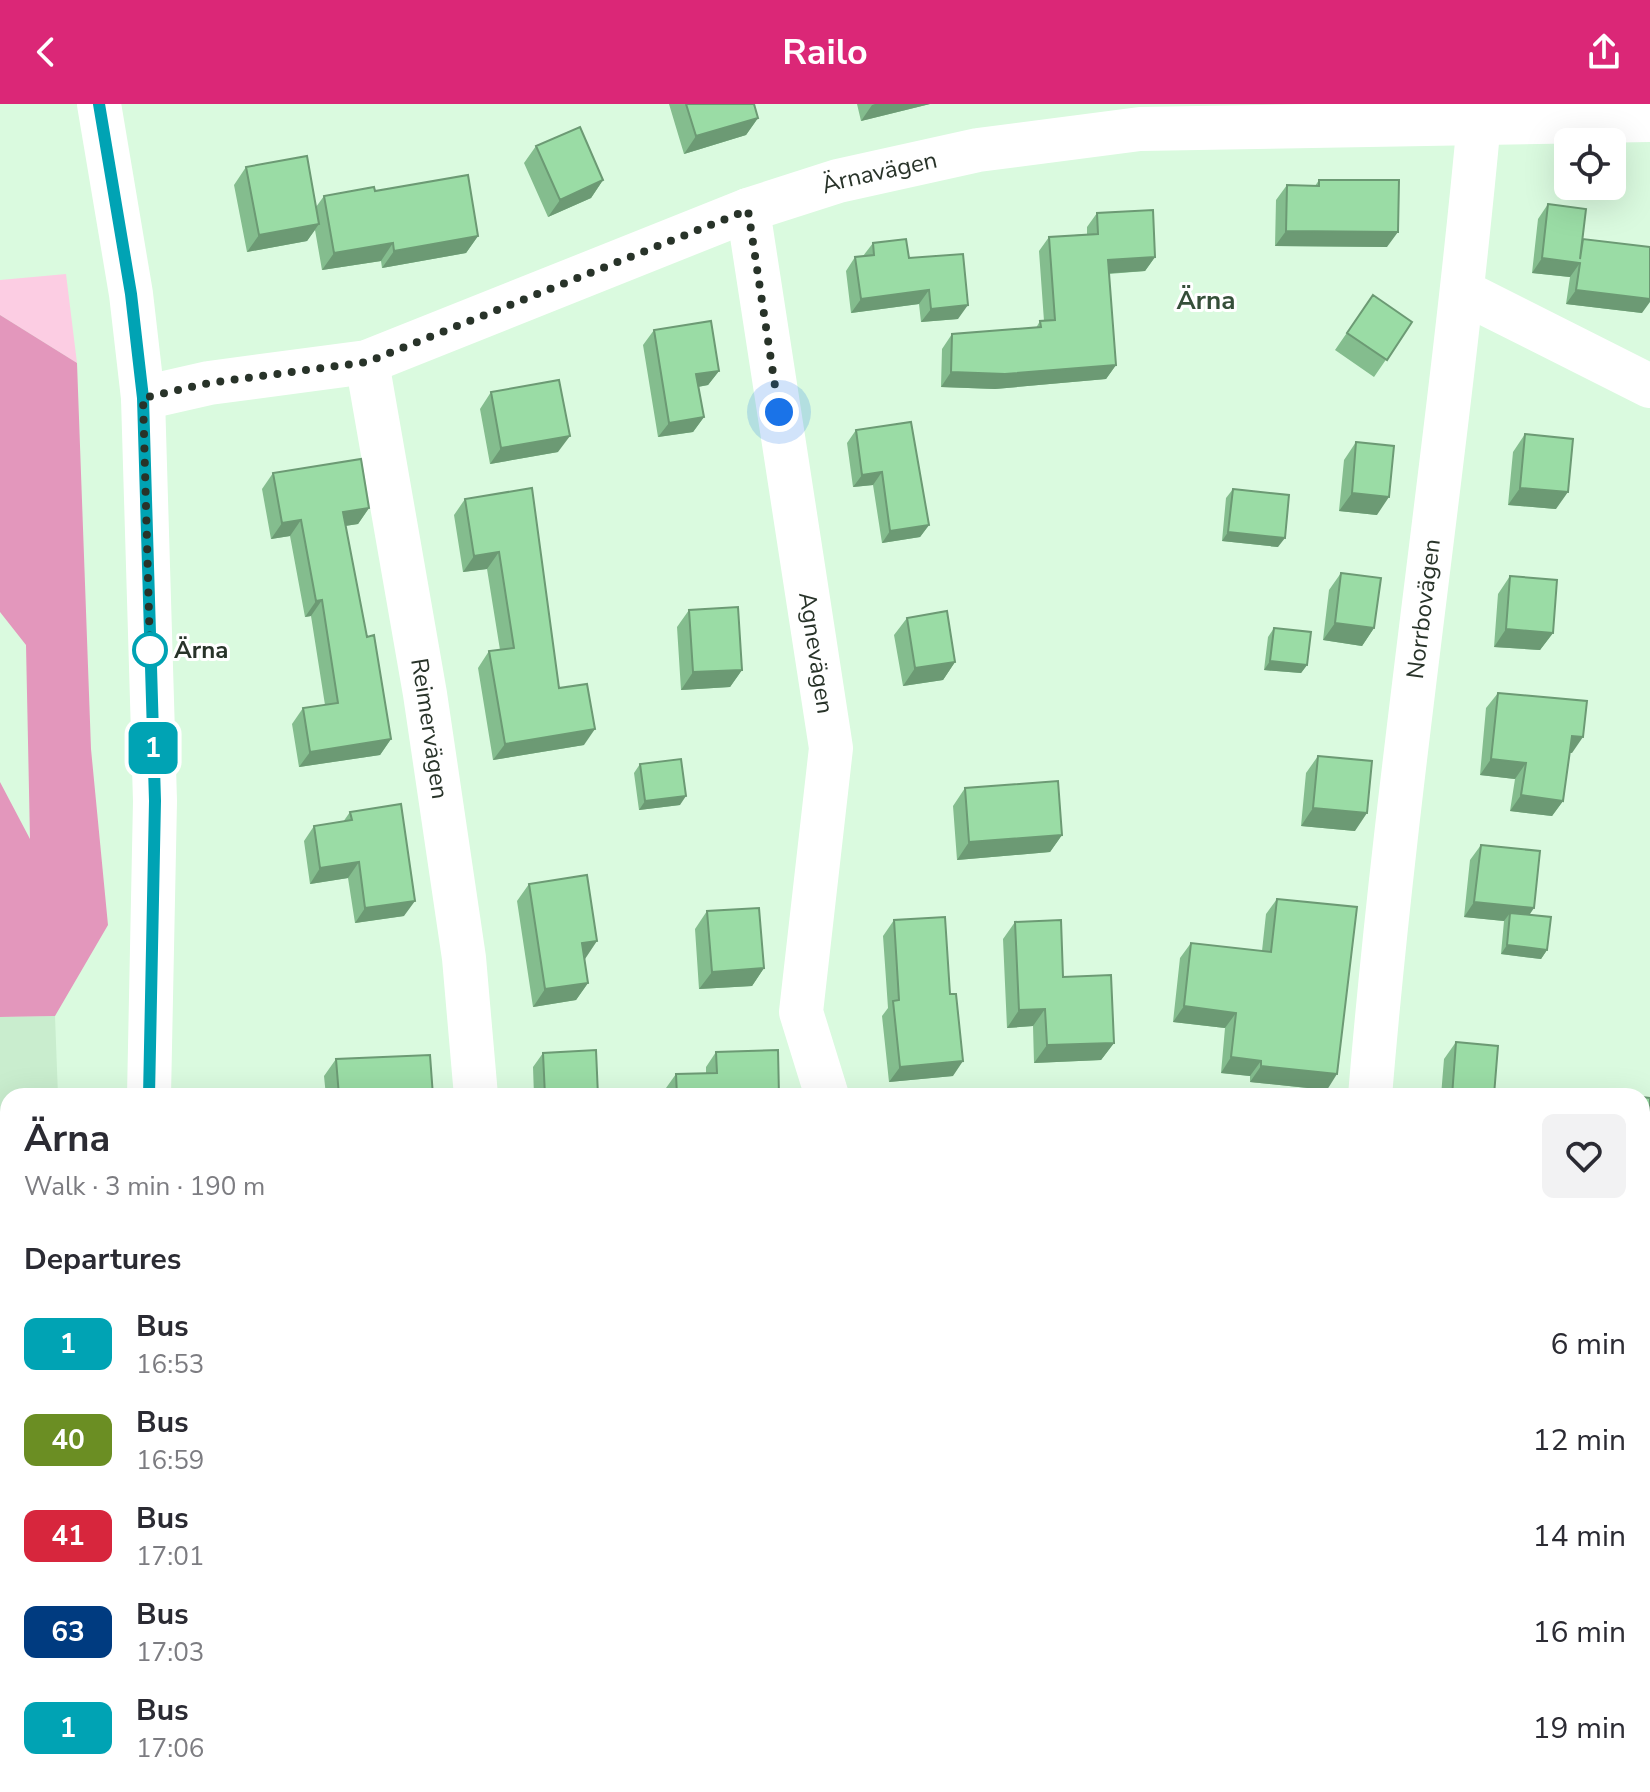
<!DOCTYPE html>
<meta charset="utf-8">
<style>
body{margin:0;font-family:"Nunito Sans",sans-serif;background:#f2f2f3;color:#2b2b33;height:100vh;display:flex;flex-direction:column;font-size:30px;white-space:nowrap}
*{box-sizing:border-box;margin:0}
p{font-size:26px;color:#7c7c81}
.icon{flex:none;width:44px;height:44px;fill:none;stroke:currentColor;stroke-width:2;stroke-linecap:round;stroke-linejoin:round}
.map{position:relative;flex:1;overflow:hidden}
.panel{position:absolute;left:0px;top:984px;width:1650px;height:704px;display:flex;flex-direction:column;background:#fff;border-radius:24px 24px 0 0;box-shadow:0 8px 32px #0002}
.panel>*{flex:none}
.badge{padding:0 16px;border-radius:12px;font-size:28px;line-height:52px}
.fabs{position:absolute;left:1554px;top:24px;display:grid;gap:16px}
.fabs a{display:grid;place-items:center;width:72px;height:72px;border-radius:12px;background:#fff;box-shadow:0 8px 32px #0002;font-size:40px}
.you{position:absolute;width:40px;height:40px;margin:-20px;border:6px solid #fff;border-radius:50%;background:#1a73e8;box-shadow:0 0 0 12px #1a73e833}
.map>.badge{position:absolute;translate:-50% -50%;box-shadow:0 0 0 4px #fff}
h2{padding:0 24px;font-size:30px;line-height:72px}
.round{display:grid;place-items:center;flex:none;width:84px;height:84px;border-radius:12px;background:#f2f2f3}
.headline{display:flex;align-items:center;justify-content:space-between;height:136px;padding:0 24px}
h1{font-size:38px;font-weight:700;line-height:60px}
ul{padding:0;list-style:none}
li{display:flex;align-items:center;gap:24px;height:96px;padding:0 24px}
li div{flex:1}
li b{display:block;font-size:30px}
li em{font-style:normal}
li .badge{min-width:88px;font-weight:700;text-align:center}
header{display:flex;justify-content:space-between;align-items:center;height:104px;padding:0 24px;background:#db2777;color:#fff;font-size:36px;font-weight:700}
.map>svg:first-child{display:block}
.built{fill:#c9edce}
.green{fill:#fccde3}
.forest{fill:#e397bc}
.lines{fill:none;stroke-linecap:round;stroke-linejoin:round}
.minor{stroke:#fff;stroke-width:44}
.major{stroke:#fff;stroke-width:44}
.wall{fill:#84bd8e}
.shaded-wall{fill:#6c9a74}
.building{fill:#9adca5;stroke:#6c9a74;stroke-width:2}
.line-casing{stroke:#fff;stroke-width:18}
.line{stroke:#00a3b4;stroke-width:12}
.walk{stroke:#283329;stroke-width:8;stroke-dasharray:0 14.4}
.stop-dot{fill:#fff;stroke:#00a3b4;stroke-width:4}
.labels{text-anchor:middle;stroke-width:6;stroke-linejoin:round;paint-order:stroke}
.street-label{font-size:24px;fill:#283329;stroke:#fff}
.stop-label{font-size:24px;font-weight:bold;fill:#283329;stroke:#fff;text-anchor:start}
.neighbourhood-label{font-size:26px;font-weight:bold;fill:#354f39;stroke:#fff}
</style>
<header><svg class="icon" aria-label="back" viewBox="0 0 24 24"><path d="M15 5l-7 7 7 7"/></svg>Railo<svg class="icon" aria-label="share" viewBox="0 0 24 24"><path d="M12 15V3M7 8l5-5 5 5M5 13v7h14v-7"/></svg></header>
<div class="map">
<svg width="1650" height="1688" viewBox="0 0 1650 1688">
<rect width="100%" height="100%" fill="#dafadf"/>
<!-- built -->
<path class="built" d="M55,912L58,992H8V1635L0,1634V913Z"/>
<!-- green -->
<path class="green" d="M66,170L77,259L0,211V176Z
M1642,1638H1650V1688H1338V1680H1642Z"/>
<!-- forest -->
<path class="forest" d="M0,211L77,259L91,645L108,821L55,912L0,913V678L30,735L26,541L0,508Z"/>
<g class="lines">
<!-- minor -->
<g class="minor">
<path id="s1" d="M748,106L831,644L801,908L827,992"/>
<path d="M1463,188L1650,282"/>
<path id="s2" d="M367,258L425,590L464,854L476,992"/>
<path id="s3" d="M143,294L209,279L367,258L748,106L838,77L978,46L1140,25L1650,16"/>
<path id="s4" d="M1370,992C1397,666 1449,343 1479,17"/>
<path d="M1642,1363L1650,1364"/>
</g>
<!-- major -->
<path class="major" d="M99,0L131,190L143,294L155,697L149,992
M135,1680L136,1688"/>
</g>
<!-- wall -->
<path class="wall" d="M669,0H754L758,14L746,31L684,50Z
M857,0H930L861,17Z
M536,42L603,76L591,94L548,113L524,59Z
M246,63L316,103L324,92L375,87L478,132L466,149L382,164L381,157L322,166L315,126L307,137L247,148L234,81Z
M1319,76L1387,143L1275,142L1276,96L1287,81L1315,82Z
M1548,100L1583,135L1642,209L1566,200L1570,173L1532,169L1538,115Z
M1097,109L1155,153L1145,167L1109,170L1116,261L1106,275L995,285L941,283L942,245L952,230L1036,224L1040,217H1044L1039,147L1049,133L1087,130V123Z
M873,139L909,154L958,215L921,218L919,200L851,209L846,167L855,153L863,152Z
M1373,191L1412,218L1374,273L1335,246Z
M654,226L719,267L708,281L698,283L704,313L693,328L658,333L643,241Z
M491,288L558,348L490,360L480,305Z
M856,326L929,421L920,433L882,439L873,381L853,383L847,339Z
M1525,330L1556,405L1508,401L1513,348Z
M1356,338L1377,411L1339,407L1344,356Z
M273,369L369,404L358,420L345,422L367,533L391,635L380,651L299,663L292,620L303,604L325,601L311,512L305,513L290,432L271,435L262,385Z
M532,384L559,584L584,641L493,656L478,564L489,547L500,546L487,465L463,468L454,411L465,395Z
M1233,385L1278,443L1222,437L1226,394Z
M1341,469L1374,524L1362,542L1323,536L1329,486Z
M1510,472L1553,529L1540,546L1494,543L1498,490Z
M689,506L742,566L730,583L681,586L677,523Z
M907,514L955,558L943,576L903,582L894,531Z
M1274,524L1307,561L1301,569L1264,566L1268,533Z
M1498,589L1572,649H1570L1563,697L1552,712L1510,707L1515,675L1480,671L1486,604Z
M1318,652L1355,727L1301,722L1306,669Z
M640,660L680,701L639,706L634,669Z
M965,684L1062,731L1050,748L957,756L953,702Z
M350,708L404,812L355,819L348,774L310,780L304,737L314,722L343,718Z
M1481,741L1529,811L1547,846L1541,855L1501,850L1504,817L1464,813L1470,756Z
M529,780L584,855L588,879L576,896L533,903L517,797Z
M1277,795L1327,986L1250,978V972L1221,969L1225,924L1173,918L1180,854L1191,839L1262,847L1266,810Z
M707,807L764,864L752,882L699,885L695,825Z
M894,816L953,972L889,978L882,912L888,904L883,832Z
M1015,818L1063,873L1114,939L1101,956L1034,959L1033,922L1007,924L1003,835Z
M1456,938L1494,991L1507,992H1441L1444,955Z
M716,948L779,992H666V984L676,970L706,969V963Z
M543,949L598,992H534L533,963Z
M336,955L433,992H326L324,972Z"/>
<!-- shaded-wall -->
<path class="shaded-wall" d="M875,0H930L861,17L872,1Z
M758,14L746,31L684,50L696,32Z
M603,76L591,94L548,113L560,96Z
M319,120L307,137L247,148L259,131Z
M1286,127L1398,128L1387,143L1275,142Z
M478,132L466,149L382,164L394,147Z
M393,139L381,157L322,166L334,149Z
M1155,153L1145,167L1098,170L1108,156Z
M1542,154L1580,159L1570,173L1532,169Z
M929,186L919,200L851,209L861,195Z
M1576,186L1650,195V198L1642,209L1566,200Z
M968,201L958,215L921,218L931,205Z
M1116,261L1106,275L995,285L941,283L951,268Z
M719,267L708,281L686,285L696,270Z
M704,313L693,328L658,333L669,319Z
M570,332L558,348L490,360L501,344Z
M882,368L873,381L853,383L862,371Z
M1520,384L1568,388L1556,405L1508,401Z
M1352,389L1389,393L1377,411L1339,407Z
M369,404L358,420L331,424L343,408Z
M301,416L290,432L271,435L282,419Z
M929,421L920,433L882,439L890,427Z
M1228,428L1285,434L1278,443L1222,437Z
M499,448L487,465L463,468L474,452Z
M322,496L311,512L305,513L316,497Z
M1335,519L1374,524L1362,542L1323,536Z
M1506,525L1553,529L1540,546L1494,543Z
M1270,557L1307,561L1301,569L1264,566Z
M955,558L943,576L903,582L915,564Z
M742,566L730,583L681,586L693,568Z
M595,625L584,641L493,656L505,640Z
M1572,632L1583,633L1572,649L1561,648Z
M391,635L380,651L299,663L310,648Z
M1491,655L1526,659L1515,675L1480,671Z
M1521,691L1563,697L1552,712L1510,707Z
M686,692L680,701L639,706L645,697Z
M1313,704L1367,709L1355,727L1301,722Z
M1062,731L1050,748L957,756L969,738Z
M359,758L348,774L310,780L320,764Z
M415,797L404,812L355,819L365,804Z
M1474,798L1534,804L1524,819L1510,809L1504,817L1464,813Z
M597,837L585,855L582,839Z
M1507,841L1547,846L1541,855L1501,850Z
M764,864L752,882L699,885L712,868Z
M588,879L576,896L533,903L545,885Z
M1184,902L1236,909L1225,924L1173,918Z
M1045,905L1033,922L1007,924L1019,906Z
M1114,939L1101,956L1034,959L1047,941Z
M1231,953L1261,957L1250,972L1221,969Z
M963,957L953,972L889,978L900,963Z
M1261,962L1337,970L1327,986L1250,978Z
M1642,1046L1650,1047V1056L1642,1055Z
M1642,1282H1650V1300L1642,1299Z
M1650,1494V1511L1642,1510V1497Z"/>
<!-- building -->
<path class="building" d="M686,0H754L758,14L696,32Z
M580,23L603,76L560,96L536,42Z
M307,52L319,120L259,131L246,63Z
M468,71L478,132L394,147L393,139L334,149L324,92L374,83L375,87Z
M1319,76H1399L1398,128L1286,127L1287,81L1319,82Z
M1548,100L1586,105L1580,155L1583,135L1650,143V195L1576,186L1580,159L1542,154Z
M1153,106L1155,153L1108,156L1116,261L1005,270L951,268L952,230L1041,223L1040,217L1055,216L1049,133L1098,130L1097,109Z
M906,135L909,154L963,150L968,201L931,205L929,186L861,195L855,153L874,151L873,139Z
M1373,191L1412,218L1387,256L1347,229Z
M711,217L719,267L696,270L704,313L669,319L654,226Z
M559,276L570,332L501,344L491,288Z
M911,318L929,421L890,427L882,368L862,371L856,326Z
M1525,330L1573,335L1568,388L1520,384Z
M1356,338L1394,342L1389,393L1352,389Z
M361,355L369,404L343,408L367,533L374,531L391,635L310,648L303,604L338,599L322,496L316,497L301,416L282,419L273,369Z
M532,384L559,584L587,580L595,625L505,640L489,547L514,544L499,448L474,452L465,395Z
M1233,385L1289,391L1285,434L1228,428Z
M1341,469L1381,474L1374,524L1335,519Z
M1510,472L1557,476L1553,529L1506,525Z
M738,503L742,566L693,568L689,506Z
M947,507L955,558L915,564L907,514Z
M1274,524L1311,528L1307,561L1270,557Z
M1498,589L1587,597L1583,633L1572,632L1563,697L1521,691L1526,659L1491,655Z
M1318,652L1372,657L1367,709L1313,704Z
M681,655L686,692L645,697L640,660Z
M1058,677L1062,731L969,738L965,684Z
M401,700L415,797L365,804L359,758L320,764L314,722L352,716L350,708Z
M1481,741L1540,747L1534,804L1474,798Z
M587,771L597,837L582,839L588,879L545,885L529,780Z
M1277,795L1357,803L1337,970L1261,962V957L1231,953L1236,909L1184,902L1191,839L1271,848Z
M759,804L764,864L712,868L707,807Z
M1510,809L1551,813L1547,846L1507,841Z
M945,813L950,890H956L963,957L900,963L893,897L899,896L894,816Z
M1061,816L1063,873L1111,871L1114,939L1047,941L1045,905L1019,906L1015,818Z
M1456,938L1498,942L1494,991L1507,992H1452Z
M596,946L598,992H545L543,949Z
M778,946L779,992H677L676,970L717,969L716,948Z
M430,951L433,992H339L336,955Z
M1642,993L1650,994V1047L1642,1046Z
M1642,1251L1650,1252V1282H1642Z
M1642,1439L1650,1440L1649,1498L1642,1497Z"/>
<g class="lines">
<!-- line casing -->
<g class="line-casing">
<path id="line" d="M99,0L131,190L143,294L155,697L149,992"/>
</g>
<!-- line -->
<use href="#line" class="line"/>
<!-- walk -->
<path class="walk" d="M150,546L143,294L209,279L367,258L748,106L779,308"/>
</g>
<!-- markers -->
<circle class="stop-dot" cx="150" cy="546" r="16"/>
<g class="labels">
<!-- street labels -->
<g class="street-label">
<text dy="8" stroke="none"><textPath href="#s3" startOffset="774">Ärnavägen</textPath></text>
<text dy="8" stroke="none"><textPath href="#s4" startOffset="490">Norrbovägen</textPath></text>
<text dy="8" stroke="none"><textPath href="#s1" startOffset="448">Agnevägen</textPath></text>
<text dy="8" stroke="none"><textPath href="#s2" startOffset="372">Reimervägen</textPath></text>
</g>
<!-- stop labels -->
<g class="stop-label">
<text x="174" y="554">Ärna</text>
</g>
<!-- neighbourhood labels -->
<g class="neighbourhood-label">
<text x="1206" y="205">Ärna</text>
</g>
</g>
</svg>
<div class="fabs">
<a><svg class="icon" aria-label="locate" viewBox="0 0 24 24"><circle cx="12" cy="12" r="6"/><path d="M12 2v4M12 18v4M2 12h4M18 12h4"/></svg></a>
</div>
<div class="you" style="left:779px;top:308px"></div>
<b class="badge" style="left:153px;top:644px;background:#00a3b4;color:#fff">1</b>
<section class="panel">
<div class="headline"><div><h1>Ärna</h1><p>Walk · 3 min · 190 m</p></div><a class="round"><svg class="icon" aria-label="heart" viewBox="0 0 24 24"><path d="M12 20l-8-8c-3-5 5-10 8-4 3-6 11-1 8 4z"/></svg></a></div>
<h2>Departures</h2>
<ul>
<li><span class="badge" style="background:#00a3b4;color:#fff">1</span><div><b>Bus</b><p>16:53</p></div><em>6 min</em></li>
<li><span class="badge" style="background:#6b8e23;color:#fff">40</span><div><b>Bus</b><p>16:59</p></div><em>12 min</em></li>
<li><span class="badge" style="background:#d7263d;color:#fff">41</span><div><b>Bus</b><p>17:01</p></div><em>14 min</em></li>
<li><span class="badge" style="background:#003b80;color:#fff">63</span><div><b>Bus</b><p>17:03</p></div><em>16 min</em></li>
<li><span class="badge" style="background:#00a3b4;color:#fff">1</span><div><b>Bus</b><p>17:06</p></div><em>19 min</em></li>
</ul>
</section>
</div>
